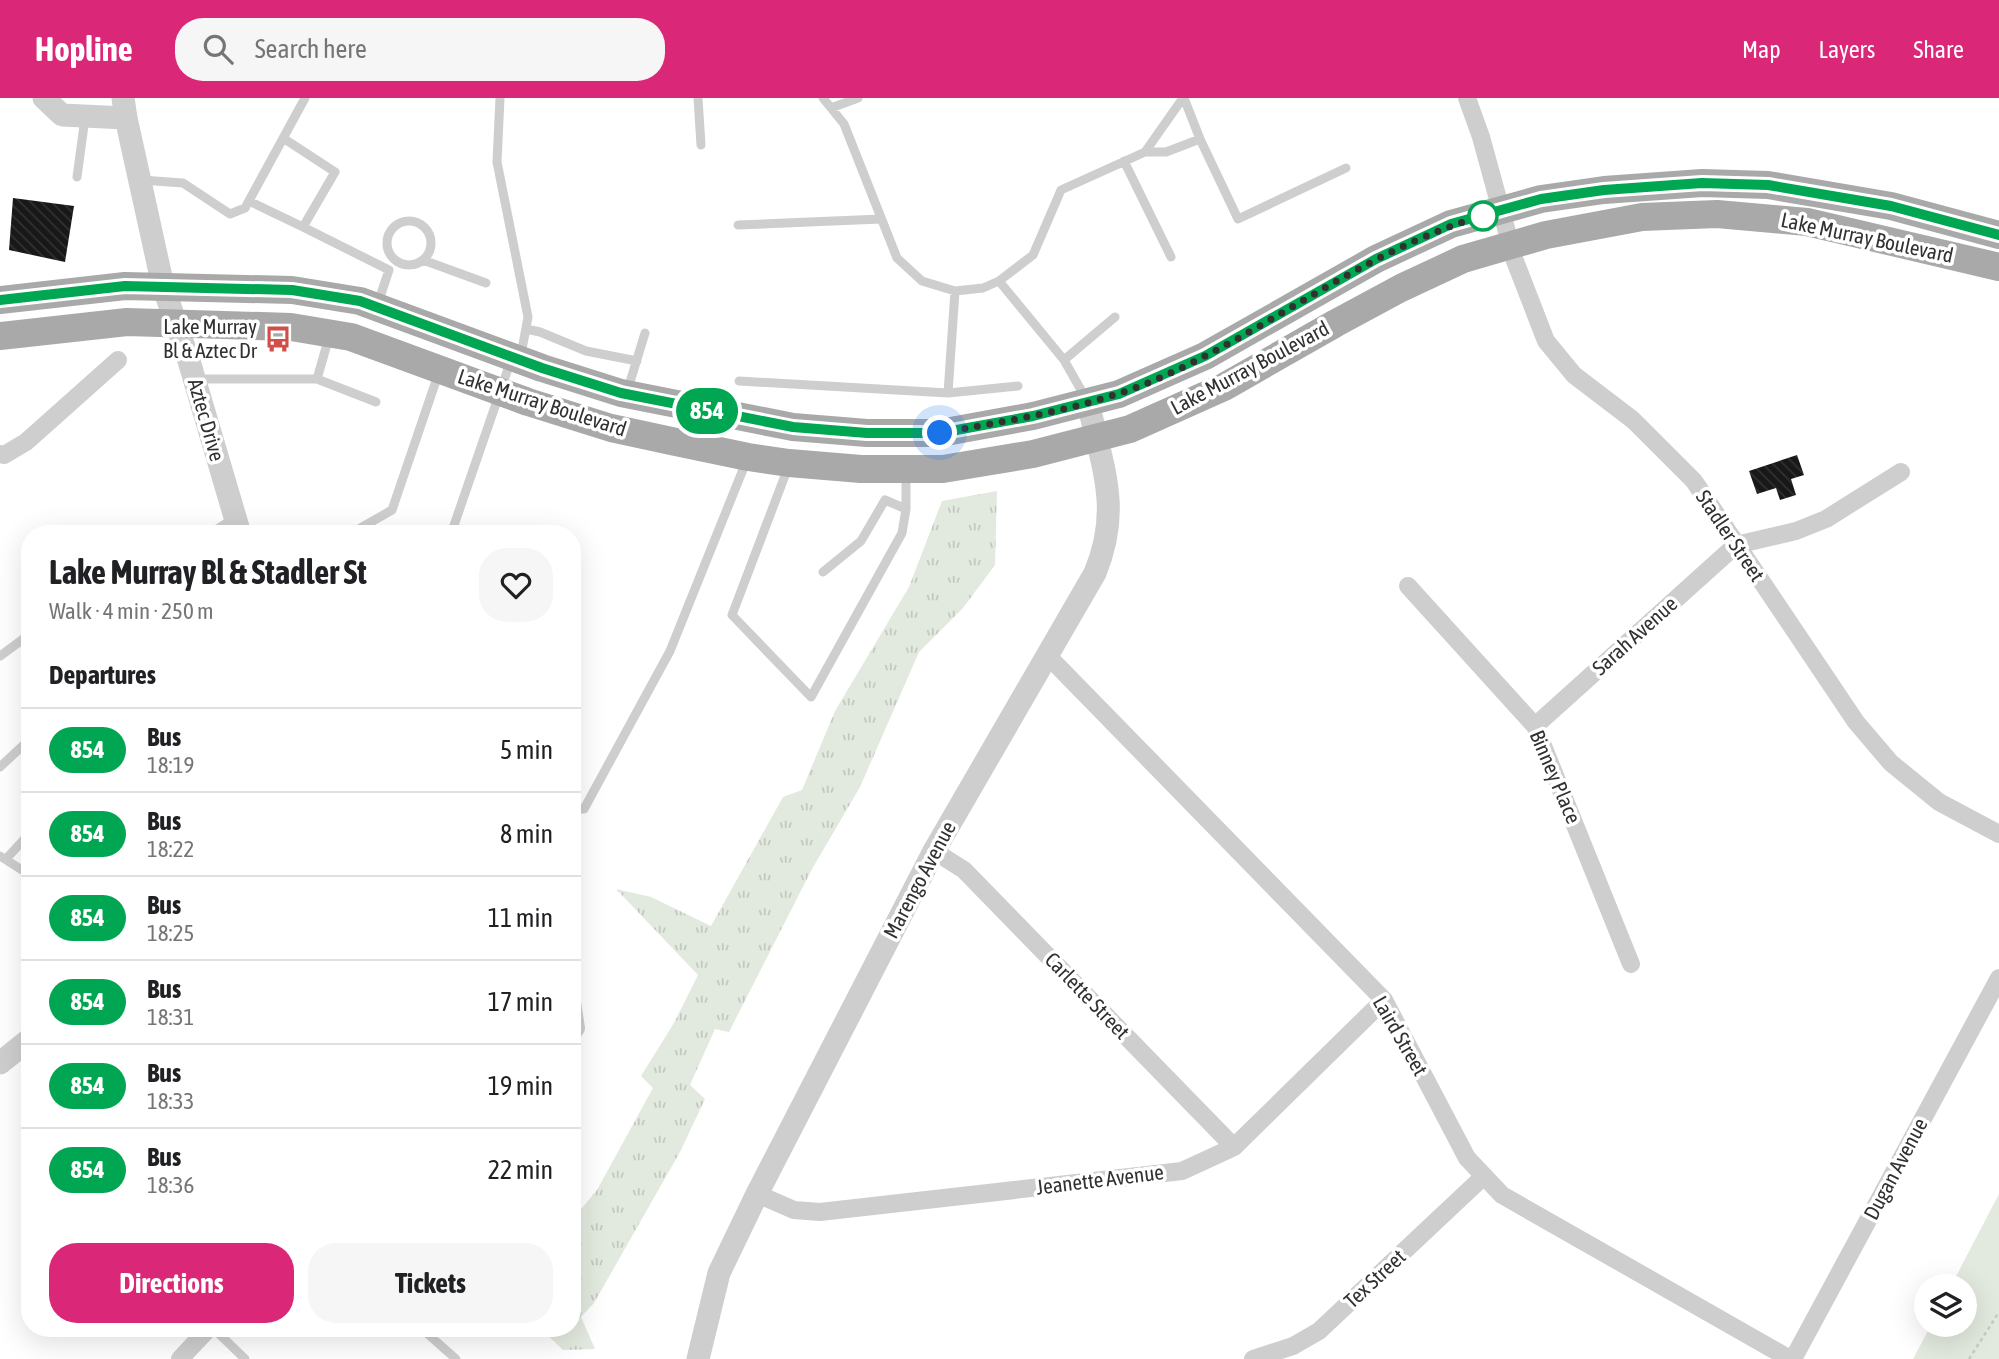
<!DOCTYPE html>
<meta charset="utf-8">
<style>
body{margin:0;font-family:"Asap Condensed",sans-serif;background:#f6f6f6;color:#202124;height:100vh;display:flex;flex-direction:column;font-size:26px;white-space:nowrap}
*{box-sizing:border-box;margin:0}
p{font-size:23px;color:#757577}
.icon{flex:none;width:38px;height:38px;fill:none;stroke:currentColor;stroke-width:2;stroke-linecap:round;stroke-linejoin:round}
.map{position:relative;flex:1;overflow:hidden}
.sheet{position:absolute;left:21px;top:427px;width:560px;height:812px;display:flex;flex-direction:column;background:#fff;border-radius:28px;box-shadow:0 7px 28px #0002}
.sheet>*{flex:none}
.badge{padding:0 14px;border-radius:23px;font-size:24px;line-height:46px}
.tools{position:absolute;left:1914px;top:1176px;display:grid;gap:14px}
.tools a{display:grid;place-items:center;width:63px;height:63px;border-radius:50%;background:#fff;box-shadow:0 7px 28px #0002;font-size:35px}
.you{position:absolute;width:35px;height:35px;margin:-18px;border:5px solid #fff;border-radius:50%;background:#1a73e8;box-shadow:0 0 0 10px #1a73e833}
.map>.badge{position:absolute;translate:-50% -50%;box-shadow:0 0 0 4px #fff}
h2{padding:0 28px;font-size:26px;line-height:63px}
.round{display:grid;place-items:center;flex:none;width:74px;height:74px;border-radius:28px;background:#f6f6f6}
.head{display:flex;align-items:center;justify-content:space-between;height:119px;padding:0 28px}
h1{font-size:33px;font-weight:700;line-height:52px}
.cta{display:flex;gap:14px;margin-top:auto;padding:14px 28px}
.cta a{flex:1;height:80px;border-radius:28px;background:#db2777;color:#fff;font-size:28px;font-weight:700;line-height:80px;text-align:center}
.cta a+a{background:#f6f6f6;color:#202124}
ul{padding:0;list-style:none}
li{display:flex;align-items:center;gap:21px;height:84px;padding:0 28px;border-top:2px solid #e0e0e0}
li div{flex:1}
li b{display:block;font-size:26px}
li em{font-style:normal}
li .badge{min-width:77px;font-weight:700;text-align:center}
header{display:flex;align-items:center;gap:42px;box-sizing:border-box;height:98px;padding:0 35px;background:#db2777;color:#fff}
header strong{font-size:33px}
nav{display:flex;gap:38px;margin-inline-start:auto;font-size:24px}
.search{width:490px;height:63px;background:#f6f6f6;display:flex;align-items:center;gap:18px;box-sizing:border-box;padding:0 24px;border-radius:28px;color:#757577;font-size:26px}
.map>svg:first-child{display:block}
.grass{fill:url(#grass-tufts)}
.park{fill:#e2e9de}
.building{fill:url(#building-back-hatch)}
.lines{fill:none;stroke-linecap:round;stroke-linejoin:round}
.path{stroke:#c8c8c8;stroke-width:2.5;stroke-dasharray:3.5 3.5;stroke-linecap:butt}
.service{stroke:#cecece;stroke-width:9}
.minor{stroke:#cecece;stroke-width:18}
.tertiary{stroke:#cecece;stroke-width:23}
.primary{stroke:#a9a9a9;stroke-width:28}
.line-casing{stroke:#fff;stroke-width:16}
.line{stroke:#00a651;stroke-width:10}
.walk{stroke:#313131;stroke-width:7;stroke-dasharray:0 12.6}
.stop-dot{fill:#fff;stroke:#00a651;stroke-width:3.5}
.labels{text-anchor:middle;stroke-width:7;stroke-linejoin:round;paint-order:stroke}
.street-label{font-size:21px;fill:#313131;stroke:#fff}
.poi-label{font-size:21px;fill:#313131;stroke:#fff;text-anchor:end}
</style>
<header>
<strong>Hopline</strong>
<div class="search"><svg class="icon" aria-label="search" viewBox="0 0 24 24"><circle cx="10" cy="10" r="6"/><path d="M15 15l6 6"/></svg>Search here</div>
<nav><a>Map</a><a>Layers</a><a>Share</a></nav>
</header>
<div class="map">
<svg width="1999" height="1261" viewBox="0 0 1999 1261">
<defs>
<pattern id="grass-tufts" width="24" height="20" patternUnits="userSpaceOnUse" patternTransform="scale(1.75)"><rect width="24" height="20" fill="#e2e9de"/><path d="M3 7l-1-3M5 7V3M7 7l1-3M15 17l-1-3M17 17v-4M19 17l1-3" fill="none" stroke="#c2c8bf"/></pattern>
<pattern id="building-back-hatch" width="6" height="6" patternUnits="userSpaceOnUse" patternTransform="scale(1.75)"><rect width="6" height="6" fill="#181818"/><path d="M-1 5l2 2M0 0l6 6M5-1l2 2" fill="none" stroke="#313131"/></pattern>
</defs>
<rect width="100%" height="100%" fill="#fff"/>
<!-- grass -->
<path class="grass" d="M997,393L995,467L963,510L919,554L860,689L812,771L729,934L715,931L690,987L705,1001L680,1054L594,1205L581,1219L595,1251L563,1252L540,1230H572V1122L597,1092L653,990L641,978L674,925L698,877L616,791L651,799L711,828L783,699L802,692L835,613L909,489L942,403Z"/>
<!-- park -->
<path class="park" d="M1999,1096V1261H1913L1931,1227H1965V1188H1951Z"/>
<!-- building -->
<path class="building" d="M13,100L74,108L65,164L9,152Z
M1797,357L1804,377L1791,381L1796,397L1780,402L1776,390L1757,396L1749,373Z"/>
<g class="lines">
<!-- path -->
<path class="path" d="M1969,1261L1999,1214"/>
<!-- service -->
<path class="service" d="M500,0L497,64L528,219L521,257
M698,0L701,47
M823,0L844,26L897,160L922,183L955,193L983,190L999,183L1064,262L1085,299
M831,10L858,0
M1200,41L1238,121L1346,70
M1145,54H1166L1200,41L1184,0
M1124,63L1171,159
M77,79L85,20
M141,82L183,85L230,116L245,110L305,0
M249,103L303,129L335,74L283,40
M387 145a22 22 0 1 1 44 0a22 22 0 1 1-44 0Z
M738,127L881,121
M303,129L389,172L378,205
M423,162L486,185
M999,183L1033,157L1061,92L1145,54L1183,0
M526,231L540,234L586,253L637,263
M1064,262L1115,219
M196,281H317L376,304
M317,281L329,239
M739,283L948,295L1018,288
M627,294L645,235
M948,295L955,193
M789,367L732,517L811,599L902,435L906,411V373
M209,436L233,421
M350,436L392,412L439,274
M451,436L511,262
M823,474L861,443L885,402L906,411
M0,558L30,536
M0,669L30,641
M572,711H584L670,553L746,364
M0,758L30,777
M6,761L30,735
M213,1230L245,1261
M421,1230L456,1261"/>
<!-- minor -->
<path class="minor" d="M1467,0L1481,39L1515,163L1546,243L1574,277L1633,322L1694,383L1856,624L1891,665L1939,704L1999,736
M0,356L4,357L26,344L118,262
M1408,488L1535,628L1631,866
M1047,557L1384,902L1467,1060L1502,1097L1790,1261
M1535,628L1736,447L1796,433L1826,421L1901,374
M934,753L964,772L1234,1049
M572,904L576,930L572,936
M757,1096L794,1112L820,1114L1182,1073L1234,1049L1384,902
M180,1261L209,1230
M1253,1261L1293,1248L1319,1233L1483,1079
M1793,1261L1999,880"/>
<!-- tertiary -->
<path class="tertiary" d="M44,0L62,17L126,20
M123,0L126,20L163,188L189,263L240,436
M0,965L30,941
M698,1261L719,1175L757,1096L934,753L1095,475C1122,410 1102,369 1088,304"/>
<!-- primary -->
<path class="primary" d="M0,202L125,188L292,192L360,203L542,270L621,295L793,329L867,335H940L1033,318L1119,296L1205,258L1376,161L1451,126L1541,101L1604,92L1702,85L1768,87L1891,108L1999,137
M0,238L127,224L291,229L351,239L528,304L611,330L676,344L748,359L789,365L861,371H943L1033,356L1130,331L1224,289L1336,225L1401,190L1463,161L1546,137L1642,119L1717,116L1807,124L1999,169"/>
</g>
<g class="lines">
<!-- line casing -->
<g class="line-casing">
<path id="line" d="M0,202L125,188L292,192L360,203L542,270L621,295L793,329L867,335H940L1033,318L1119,296L1205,258L1376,161L1451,126L1541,101L1604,92L1702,85L1768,87L1891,108L1999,137"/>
</g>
<!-- line -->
<use href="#line" class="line"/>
<!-- walk -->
<path class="walk" d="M940,335C1000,324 1060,315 1117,296C1147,287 1178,272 1205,258C1298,210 1384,145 1486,117L1483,118"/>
</g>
<!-- icons -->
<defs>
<g id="bus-bare" transform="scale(2.1)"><path d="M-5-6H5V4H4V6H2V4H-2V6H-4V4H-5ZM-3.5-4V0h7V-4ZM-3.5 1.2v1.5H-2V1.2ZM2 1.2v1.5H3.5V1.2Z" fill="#d14e49" stroke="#fff" stroke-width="2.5" paint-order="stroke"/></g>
</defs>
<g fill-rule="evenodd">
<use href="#bus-bare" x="278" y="241"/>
</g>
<!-- markers -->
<circle class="stop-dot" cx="1483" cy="118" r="14"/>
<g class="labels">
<!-- street labels -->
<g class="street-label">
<text transform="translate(1867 140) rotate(12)" y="7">Lake Murray Boulevard</text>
<text transform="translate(1250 270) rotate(-28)" y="7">Lake Murray Boulevard</text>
<text transform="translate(542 305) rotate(18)" y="7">Lake Murray Boulevard</text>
<text transform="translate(206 322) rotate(74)" y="7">Aztec Drive</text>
<text transform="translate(1730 438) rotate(56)" y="7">Stadler Street</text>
<text transform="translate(1635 538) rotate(-42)" y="7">Sarah Avenue</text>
<text transform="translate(1555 679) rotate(67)" y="7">Binney Place</text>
<text transform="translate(920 782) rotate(-62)" y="7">Marengo Avenue</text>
<text transform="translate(1087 898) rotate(46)" y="7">Carlette Street</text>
<text transform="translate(1400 938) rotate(60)" y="7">Laird Street</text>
<text transform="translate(1896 1071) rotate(-62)" y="7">Dugan Avenue</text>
<text transform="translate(1100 1082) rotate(-7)" y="7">Jeanette Avenue</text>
<text transform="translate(1375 1181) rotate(-43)" y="7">Tex Street</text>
</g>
<!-- poi labels -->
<g class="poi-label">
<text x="257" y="236">Lake Murray<tspan x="257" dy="24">Bl &amp; Aztec Dr</tspan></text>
</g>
</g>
</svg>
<div class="tools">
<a><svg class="icon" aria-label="layers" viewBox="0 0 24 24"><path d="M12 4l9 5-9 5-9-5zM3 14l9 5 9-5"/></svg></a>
</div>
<div class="you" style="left:940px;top:335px"></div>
<b class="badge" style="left:707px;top:313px;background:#00a651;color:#fff">854</b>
<section class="sheet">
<div class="head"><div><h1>Lake Murray Bl &amp; Stadler St</h1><p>Walk · 4 min · 250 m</p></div><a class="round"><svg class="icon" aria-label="heart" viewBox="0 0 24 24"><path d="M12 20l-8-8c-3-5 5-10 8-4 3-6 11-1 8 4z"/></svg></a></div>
<h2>Departures</h2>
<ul>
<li><span class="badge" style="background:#00a651;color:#fff">854</span><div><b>Bus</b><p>18:19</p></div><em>5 min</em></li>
<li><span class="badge" style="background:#00a651;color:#fff">854</span><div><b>Bus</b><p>18:22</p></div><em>8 min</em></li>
<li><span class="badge" style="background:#00a651;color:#fff">854</span><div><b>Bus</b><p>18:25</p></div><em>11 min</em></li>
<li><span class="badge" style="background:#00a651;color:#fff">854</span><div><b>Bus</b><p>18:31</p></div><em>17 min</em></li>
<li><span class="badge" style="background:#00a651;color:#fff">854</span><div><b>Bus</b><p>18:33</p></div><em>19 min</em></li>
<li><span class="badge" style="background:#00a651;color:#fff">854</span><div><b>Bus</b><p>18:36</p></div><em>22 min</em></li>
</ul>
<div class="cta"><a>Directions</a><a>Tickets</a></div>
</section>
</div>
